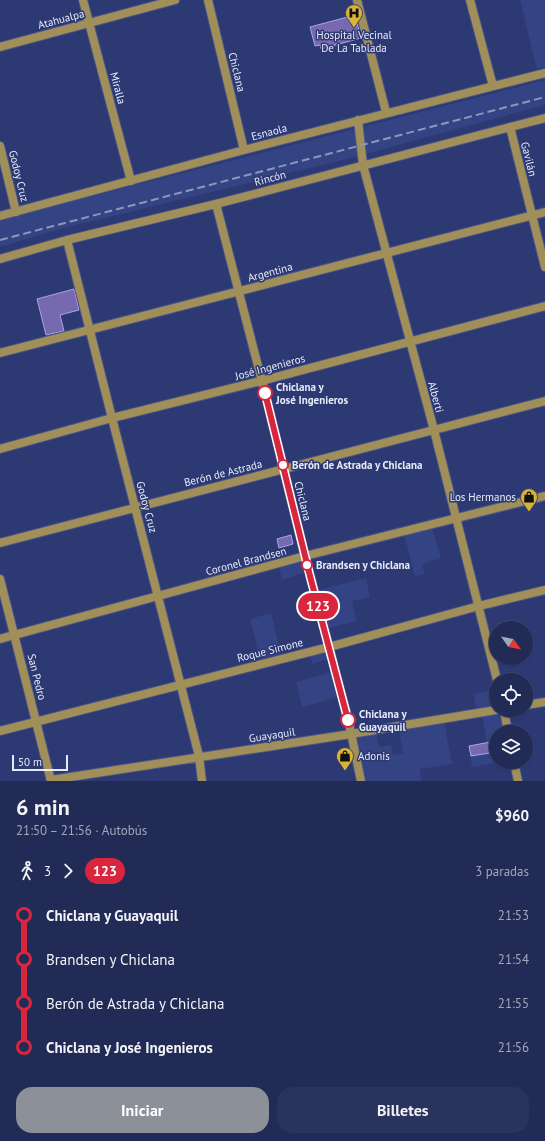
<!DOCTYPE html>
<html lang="es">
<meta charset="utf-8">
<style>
body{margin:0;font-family:"PT Sans",sans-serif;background:#2a335c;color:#f1f3f6;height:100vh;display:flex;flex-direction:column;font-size:15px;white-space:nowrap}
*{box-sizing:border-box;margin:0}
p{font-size:13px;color:#a2a7b9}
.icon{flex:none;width:22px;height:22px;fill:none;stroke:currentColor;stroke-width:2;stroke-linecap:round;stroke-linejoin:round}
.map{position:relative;height:781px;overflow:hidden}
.sheet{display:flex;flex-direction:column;background:#222b56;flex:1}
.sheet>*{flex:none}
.badge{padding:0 8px;border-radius:13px;font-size:14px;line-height:26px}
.needle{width:26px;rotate:123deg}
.tools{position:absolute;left:489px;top:621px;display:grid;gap:8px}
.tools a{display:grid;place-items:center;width:44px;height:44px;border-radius:50%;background:#222b56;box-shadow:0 1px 3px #0004,0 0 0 1px #3f476c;font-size:20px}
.scale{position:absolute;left:12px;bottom:10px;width:56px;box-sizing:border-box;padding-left:4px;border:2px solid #e6ebf9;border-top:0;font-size:11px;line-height:14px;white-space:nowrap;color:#e6ebf9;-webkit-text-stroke:3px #2d3972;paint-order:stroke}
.map>.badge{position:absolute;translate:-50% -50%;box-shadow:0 0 0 2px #fff}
.legs{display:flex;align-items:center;gap:6px;height:44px;padding:0 16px;font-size:13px}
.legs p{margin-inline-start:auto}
.head{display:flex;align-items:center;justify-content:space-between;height:68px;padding:0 16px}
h1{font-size:22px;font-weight:600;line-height:30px}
.cta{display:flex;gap:8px;margin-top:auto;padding:8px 16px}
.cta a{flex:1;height:46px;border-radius:16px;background:#8c9099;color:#fff;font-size:16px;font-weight:600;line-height:46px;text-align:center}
.cta a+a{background:#2a335c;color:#f1f3f6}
ul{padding:0 16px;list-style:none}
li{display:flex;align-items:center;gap:14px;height:44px;font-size:15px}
li i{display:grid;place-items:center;width:6px;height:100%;margin:0 5px;background:currentColor}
li i::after{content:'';width:10px;height:10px;margin:-5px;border:3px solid;border-radius:50%;background:#222b56}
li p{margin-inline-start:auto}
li:first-child i{background:linear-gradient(#0000 50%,currentColor 0)}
li:last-child i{background:linear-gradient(currentColor 50%,#0000 0)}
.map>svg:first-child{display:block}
.built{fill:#344383}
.building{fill:#7669af;stroke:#aea3e7}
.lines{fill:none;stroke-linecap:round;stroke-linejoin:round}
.minor-casing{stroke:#4b5588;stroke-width:10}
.tertiary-casing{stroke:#4b5588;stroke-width:10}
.minor{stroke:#a18f5a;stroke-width:8}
.tertiary{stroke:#a18f5a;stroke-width:8}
.rail{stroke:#8e97b9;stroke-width:2;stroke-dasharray:8 4;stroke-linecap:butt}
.line-1-casing{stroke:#fff;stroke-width:9}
.line-1{stroke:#d7263d;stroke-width:6}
.stop-1-dot{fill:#fff;stroke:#d7263d;stroke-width:2}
.labels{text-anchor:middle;stroke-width:3;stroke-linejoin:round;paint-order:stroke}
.street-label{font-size:11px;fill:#e6ebf9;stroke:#2d3972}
.poi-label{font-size:11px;fill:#e6ebf9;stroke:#2d3972}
.stop-label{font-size:11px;font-weight:bold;fill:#e6ebf9;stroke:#2d3972;text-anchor:start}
</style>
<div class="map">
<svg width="545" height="781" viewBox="0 0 545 781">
<rect width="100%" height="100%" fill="#2d3972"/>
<!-- built -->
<path class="built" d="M520,0H545V67L537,69Z
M545,80V105L351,158L64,228L0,247V220Z
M432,527L441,558L422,564L425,574L415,576L404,534Z
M299,562L303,563L306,572L282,580L279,567Z
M366,578L370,597L352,601L357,621L328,628L318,590Z
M271,613L281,654L260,659L250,619Z
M325,651L326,652L329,659L312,664L310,654Z
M332,672L338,697L302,707L296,682Z
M496,689V705L476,708L474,694Z
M497,713L501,716L504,732H496V762H500L472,767L469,746L487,743L482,715Z
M444,721L452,764L420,769L421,781H364L356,739L359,735L376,732L379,747L391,745L393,755L403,753L399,729Z"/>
<!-- building -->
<path class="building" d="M355,15L361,38L321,49L320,45L315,46L310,27Z
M74,289L79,310L60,315L64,331L46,335L37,299Z
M291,535L293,544L279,548L277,539Z
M496,741V752L471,756L469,746Z"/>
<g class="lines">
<!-- minor casing -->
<g class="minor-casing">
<path id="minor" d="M83,0L131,181
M208,0L244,150
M357,0L386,112
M470,0L493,86
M0,47L175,0
M358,120L363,165L434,430L497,680
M510,127L545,267
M0,146L16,212
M216,204L265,393L305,556
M0,216L244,150L545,73
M67,240L112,418L199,756L202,781
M0,259L67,240L216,204L545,118
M0,353L545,212
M0,449L112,418L261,381L545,306
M0,579L51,781
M526,705L545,702
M504,710L508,732
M0,731L329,647L479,606L545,590
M514,762L518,781
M51,780L351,734L496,710"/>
</g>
<!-- tertiary casing -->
<g class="tertiary-casing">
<path id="tertiary" d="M0,543L545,401
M305,556L349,723L361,781
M0,639L305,556L545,496"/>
</g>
<!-- minor -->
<use href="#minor" class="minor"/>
<!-- tertiary -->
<use href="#tertiary" class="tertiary"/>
<!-- rail -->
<path class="rail" d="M0,240L545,97"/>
</g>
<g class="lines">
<!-- line-1 casing -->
<g class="line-1-casing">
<path id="line-1" d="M265,393L310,576L348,720"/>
</g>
<!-- line-1 -->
<use href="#line-1" class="line-1"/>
</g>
<!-- icons -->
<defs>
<g id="hospital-pin" transform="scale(0.9)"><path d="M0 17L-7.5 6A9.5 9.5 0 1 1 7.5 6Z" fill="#d9b334" stroke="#2d3972"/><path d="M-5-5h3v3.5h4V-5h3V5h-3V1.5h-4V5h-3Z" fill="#111"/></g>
<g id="shop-pin" transform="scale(0.9)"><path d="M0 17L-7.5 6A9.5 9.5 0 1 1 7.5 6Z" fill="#d9b334" stroke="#2d3972"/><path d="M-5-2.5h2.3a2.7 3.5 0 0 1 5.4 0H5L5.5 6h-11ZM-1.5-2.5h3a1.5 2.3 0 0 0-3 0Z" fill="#111"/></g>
</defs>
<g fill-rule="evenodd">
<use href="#hospital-pin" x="354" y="13"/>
<use href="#shop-pin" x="529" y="497"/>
<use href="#shop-pin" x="345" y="756"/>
</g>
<!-- markers -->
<g class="stop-1-dot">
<circle cx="265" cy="393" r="7"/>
<circle cx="283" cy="465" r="5"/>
<circle cx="307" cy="565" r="5"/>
<circle cx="348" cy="720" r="7"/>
</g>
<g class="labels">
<!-- street labels -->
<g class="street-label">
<text transform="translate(61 19) rotate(-15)" y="4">Atahualpa</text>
<text transform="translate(237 72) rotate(76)" y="4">Chiclana</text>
<text transform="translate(118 88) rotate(75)" y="4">Miralla</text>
<text transform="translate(269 132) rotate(-15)" y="4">Esnaola</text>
<text transform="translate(529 159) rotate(76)" y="4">Gavilán</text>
<text transform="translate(19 176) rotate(76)" y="4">Godoy Cruz</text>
<text transform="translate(270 178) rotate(-15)" y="4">Rincón</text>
<text transform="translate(270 272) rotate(-15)" y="4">Argentina</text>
<text transform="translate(270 367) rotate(-15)" y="4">José Ingenieros</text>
<text transform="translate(436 397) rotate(75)" y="4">Alberti</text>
<text transform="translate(223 473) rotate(-14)" y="4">Berón de Astrada</text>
<text transform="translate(303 501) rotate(76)" y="4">Chiclana</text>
<text transform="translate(147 507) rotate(75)" y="4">Godoy Cruz</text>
<text transform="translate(246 561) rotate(-15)" y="4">Coronel Brandsen</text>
<text transform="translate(270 650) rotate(-14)" y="4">Roque Simone</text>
<text transform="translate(37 677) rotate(76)" y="4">San Pedro</text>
<text transform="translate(272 735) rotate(-9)" y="4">Guayaquil</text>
</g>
<!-- poi labels -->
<g class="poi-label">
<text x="354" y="39">Hospital Vecinal<tspan x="354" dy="13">De La Tablada</tspan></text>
<text x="516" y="501" text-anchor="end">Los Hermanos</text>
<text x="358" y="760" text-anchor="start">Adonis</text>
</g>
<!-- stop labels -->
<g class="stop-label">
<text x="276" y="391">Chiclana y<tspan x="276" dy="13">José Ingenieros</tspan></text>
<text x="292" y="469">Berón de Astrada y Chiclana</text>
<text x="316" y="569">Brandsen y Chiclana</text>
<text x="359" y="718">Chiclana y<tspan x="359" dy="13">Guayaquil</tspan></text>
</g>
</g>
</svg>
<div class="tools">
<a><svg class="needle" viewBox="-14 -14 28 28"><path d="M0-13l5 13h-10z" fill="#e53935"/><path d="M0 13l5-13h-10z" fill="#a2a7b9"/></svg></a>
<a><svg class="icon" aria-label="locate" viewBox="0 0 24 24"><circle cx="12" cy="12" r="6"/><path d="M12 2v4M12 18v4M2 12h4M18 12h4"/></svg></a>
<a><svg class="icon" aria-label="layers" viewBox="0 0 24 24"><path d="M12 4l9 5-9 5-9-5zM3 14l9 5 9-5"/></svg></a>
</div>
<div class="scale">50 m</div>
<b class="badge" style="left:318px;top:606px;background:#d7263d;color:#fff">123</b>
</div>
<section class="sheet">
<div class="head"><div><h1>6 min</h1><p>21:50 – 21:56 · Autobús</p></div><b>$960</b></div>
<div class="legs"><svg class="icon" aria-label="walk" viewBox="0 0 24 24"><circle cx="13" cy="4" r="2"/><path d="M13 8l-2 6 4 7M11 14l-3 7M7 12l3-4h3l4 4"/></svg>3<svg class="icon" aria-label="forward" viewBox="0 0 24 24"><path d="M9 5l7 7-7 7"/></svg><b class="badge" style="background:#d7263d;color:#fff">123</b><p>3 paradas</p></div>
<ul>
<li><i style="color:#d7263d"></i><b>Chiclana y Guayaquil</b><p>21:53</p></li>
<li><i style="color:#d7263d"></i><span>Brandsen y Chiclana</span><p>21:54</p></li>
<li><i style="color:#d7263d"></i><span>Berón de Astrada y Chiclana</span><p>21:55</p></li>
<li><i style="color:#d7263d"></i><b>Chiclana y José Ingenieros</b><p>21:56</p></li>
</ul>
<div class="cta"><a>Iniciar</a><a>Billetes</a></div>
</section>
